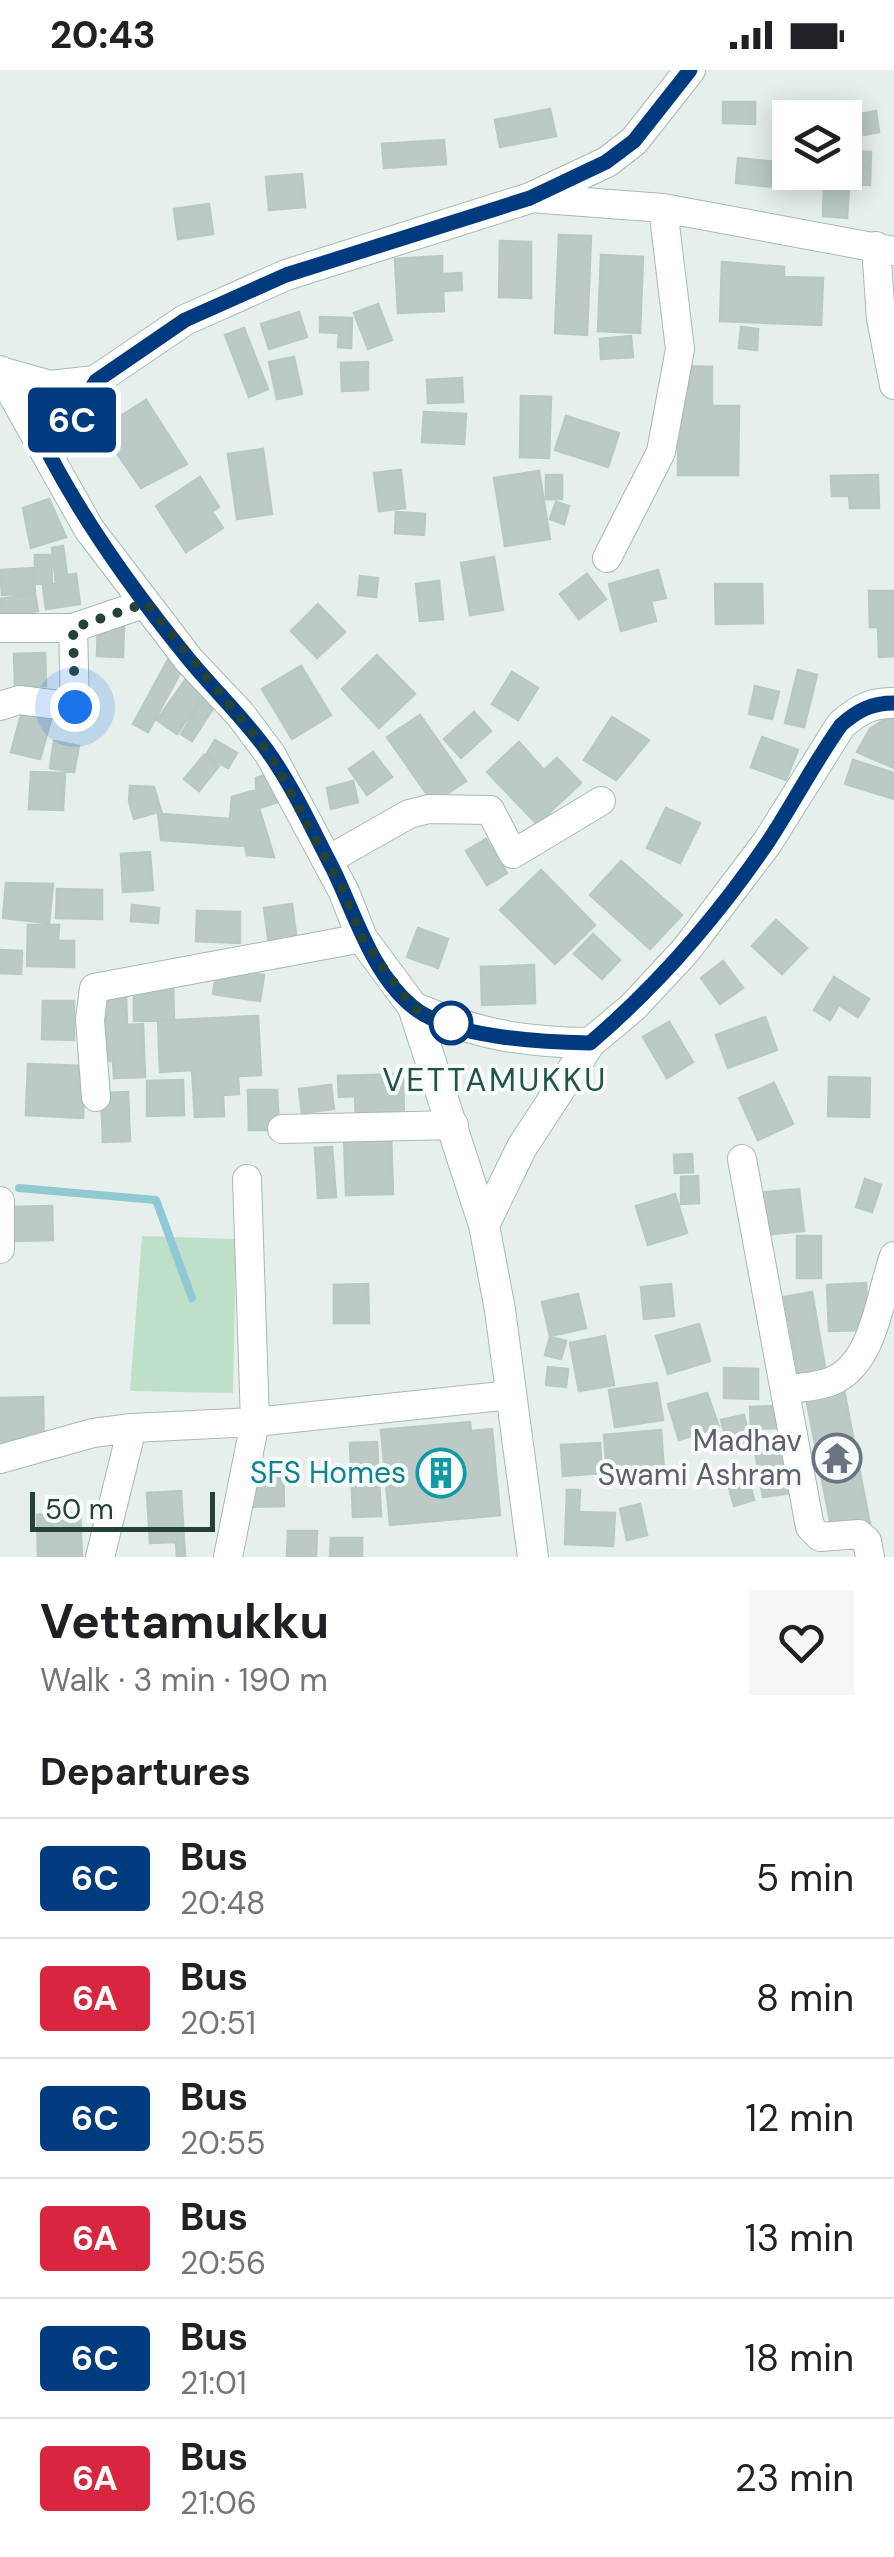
<!DOCTYPE html>
<meta charset="utf-8">
<style>
body{margin:0;font-family:"DM Sans",sans-serif;background:#f6f6f6;color:#202124;height:100vh;display:flex;flex-direction:column;font-size:38px;white-space:nowrap}
*{box-sizing:border-box;margin:0}
p{font-size:32px;color:#757577}
.icon{flex:none;width:55px;height:55px;fill:none;stroke:currentColor;stroke-width:2;stroke-linecap:round;stroke-linejoin:round}
.map{position:relative;height:1487px;overflow:hidden}
.panel{display:flex;flex-direction:column;background:#fff;flex:1}
.panel>*{flex:none}
.badge{padding:0 20px;border-radius:8px;font-size:35px;line-height:65px}
.tools{position:absolute;left:772px;top:30px;display:grid;gap:20px}
.tools a{display:grid;place-items:center;width:90px;height:90px;border-radius:0px;background:#fff;box-shadow:0 5px 25px #0003;font-size:50px}
.scale{position:absolute;left:30px;bottom:25px;width:185px;box-sizing:border-box;padding-left:10px;border:5px solid #24423a;border-top:0;font-size:28px;line-height:35px;white-space:nowrap;color:#24423a;-webkit-text-stroke:8px #f7fbf9;paint-order:stroke}
.you{position:absolute;width:50px;height:50px;margin:-25px;border:8px solid #fff;border-radius:50%;background:#1a73e8;box-shadow:0 0 0 15px #1a73e833}
.map>.badge{position:absolute;translate:-50% -50%;box-shadow:0 0 0 5px #fff}
h2{padding:0 40px;font-size:38px;line-height:90px}
.round{display:grid;place-items:center;flex:none;width:105px;height:105px;border-radius:0px;background:#f6f6f6}
.head{display:flex;align-items:center;justify-content:space-between;height:170px;padding:0 40px}
h1{font-size:48px;font-weight:700;line-height:75px}
ul{padding:0;list-style:none}
li{display:flex;align-items:center;gap:30px;height:120px;padding:0 40px;border-top:2px solid #e0e0e0}
li div{flex:1}
li b{display:block;font-size:38px}
li em{font-style:normal}
li .badge{min-width:110px;font-weight:700;text-align:center}
.status{display:flex;justify-content:space-between;align-items:center;height:70px;padding:0 50px;background:#fff;direction:ltr}
.status svg{height:28px;fill:currentColor}
.map>svg:first-child{display:block}
.green{fill:#bfe0c8}
.lines{fill:none;stroke-linecap:round;stroke-linejoin:round}
.stream{stroke:#8ec9d4;stroke-width:8}
.building{fill:#bbcac4;stroke:#b8c9c2;stroke-width:2.5}
.street-casing{stroke:#a8b8b2;stroke-width:30}
.secondary-casing{stroke:#a4bbb3;stroke-width:32}
.street{stroke:#fff;stroke-width:28}
.secondary{stroke:#fff;stroke-width:30}
.line-casing{stroke:#fff;stroke-width:22}
.line{stroke:#003b80;stroke-width:15}
.walk{stroke:#24423a;stroke-width:10;stroke-dasharray:0 18}
.stop-dot{fill:#fff;stroke:#003b80;stroke-width:5}
.labels{text-anchor:middle;stroke-width:8;stroke-linejoin:round;paint-order:stroke}
.worship-label{font-size:30px;fill:#5b616d;stroke:#f7fbf9;text-anchor:end}
.culture-label{font-size:30px;fill:#0d838f;stroke:#f7fbf9;text-anchor:end}
.neighbourhood-label{font-size:32px;letter-spacing:2.5px;fill:#1f5548;stroke:#f7fbf9}
</style>
<div class="status"><b>20:43</b><svg viewBox="0 0 49 12"><path d="M0 12V9h3v3zM5 12V6h3v6zM10 12V3h3v9zM15 12V0h3v12zM26 1h20v11H26zM47 4h2v5h-2z"/></svg></div>
<div class="map">
<svg width="894" height="1487" viewBox="0 0 894 1487">
<rect width="100%" height="100%" fill="#e6efeb"/>
<!-- green -->
<path class="green" d="M142,1166L236,1169L233,1323L130,1321Z"/>
<g class="lines">
<!-- stream -->
<path class="stream" d="M19,1118L156,1130L192,1228"/>
</g>
<!-- building -->
<path class="building" d="M723,32H755V54L723,53Z
M550,39L556,66L500,77L495,50Z
M876,41L879,62L864,65L860,44Z
M444,70L446,94L384,98L382,74Z
M845,81L871,82L870,115L841,114Z
M738,88L777,92L775,117L736,113Z
M302,104L305,137L269,140L266,107Z
M824,118L849,119L847,148L823,146Z
M209,134L213,164L178,169L174,139Z
M559,165L591,166L587,265L555,263Z
M500,171L531,172V228L499,227Z
M601,185L643,187L640,263L598,261Z
M442,186V204L461,203L462,220L443,221L444,241L398,243L395,189Z
M722,192L784,197V207L823,208L821,255L720,251Z
M378,234L392,270L368,279L354,243Z
M299,242L307,267L269,279L261,254Z
M320,247L352,248L351,278L338,277L339,263L320,262Z
M741,257L758,259L757,280L739,278Z
M244,258L268,319L249,327L225,265Z
M631,266L633,287L601,289L600,269Z
M294,287L302,324L277,329L269,292Z
M368,292V320L342,321L341,293Z
M679,296L712,297V336H739L738,405H678Z
M462,308L463,332L428,333L427,310Z
M521,326L551,327L549,388L520,387Z
M146,330L187,394L141,418L100,359Z
M424,342L466,344L464,374L422,372Z
M566,346L619,363L608,397L555,380Z
M263,379L272,444L237,449L228,384Z
M401,400L405,438L379,441L374,403Z
M539,401L550,469L505,476L494,408Z
M546,405H562V429H546Z
M878,405L879,438H850L849,426H832L831,406Z
M200,407L219,437L212,442L223,458L186,482L156,436Z
M49,429L66,467L31,478L23,438Z
M556,432L569,436L564,454L550,449Z
M396,442L425,444L424,465L395,463Z
M63,476L67,505L76,504L80,534L46,539L43,516L56,514L52,478Z
M35,485H51L52,513L35,514Z
M494,487L503,540L470,545L461,493Z
M33,498L35,523L2,525L0,500Z
M658,500L666,528L651,531L656,551L621,561L609,514Z
M587,504L606,529L579,549L560,524Z
M360,506L378,508L376,527L358,525Z
M439,511L443,549L420,551L416,514Z
M715,514H762L763,553L716,554Z
M869,521H894V586L879,587L878,557H870Z
M35,524L38,541L1,546L0,529Z
M318,534L345,562L317,588L291,561Z
M98,553L124,554L123,587L97,586Z
M45,583L46,616H15L14,584Z
M377,585L415,624L379,658L342,619Z
M169,588L184,596L148,662L133,654Z
M301,596L331,645L292,669L262,619Z
M798,600L817,605L804,657L785,653Z
M512,602L538,618L518,650L492,634Z
M188,606L208,620L177,664L157,650Z
M755,616L779,622L772,649L749,644Z
M205,627L216,634L192,671L181,664Z
M24,634L53,642L40,689L11,682Z
M474,642L491,661L461,688L444,669Z
M420,645L466,711L433,733L387,667Z
M890,646H894V698L857,682L870,659Z
M612,647L649,670L616,710L584,690Z
M762,667L798,680L786,710L751,697Z
M215,670L237,683L228,698L206,685Z
M54,671L79,676L74,702L50,698Z
M519,672L544,700L557,688L581,713L537,754L487,702Z
M373,682L392,707L367,725L349,699Z
M204,685L219,696L199,721L184,709Z
M853,690L894,703V729L845,714Z
M31,702L65,703L63,740L29,739Z
M277,702L285,730L259,738L274,787L247,785L245,776L161,770L158,742L134,749L129,731L130,716L154,717L162,744L230,749L232,727L256,720V708Z
M353,711L358,732L331,739L327,718Z
M666,738L700,753L680,793L647,778Z
M486,769L507,803L487,815L466,781Z
M150,782L153,820L123,822L121,784Z
M621,791L682,845L650,879L590,825Z
M541,800L595,855L555,894L500,840Z
M6,813L53,814L49,853L3,848Z
M57,819L102,820V849L56,848Z
M292,834L297,872L269,875L264,838Z
M132,835L159,838L158,853L131,851Z
M197,841L240,842V873L196,871Z
M776,850L807,878L782,904L752,876Z
M28,855H59L58,871H74V897L27,896Z
M418,858L448,869L438,898L407,887Z
M593,864L620,890L602,909L574,884Z
M0,880L22,881L21,904L0,903Z
M723,891L743,918L720,934L701,908Z
M534,895L535,933L482,935L481,897Z
M217,898L264,905L260,931L213,924Z
M834,907L869,929L858,947L839,935L830,950L814,940Z
M134,915H173L174,950L134,951Z
M126,922L127,955L143,954L145,1007L114,1008L113,991H107L104,923Z
M43,931H74V970L42,969Z
M258,946L261,1005L238,1006L239,1024L223,1025L224,1046L195,1047L192,1000L160,1002L158,951Z
M765,947L777,980L728,998L716,965Z
M669,952L693,992L667,1008L643,967Z
M28,994L85,996L83,1048L26,1045Z
M403,1004L404,1048L356,1050L355,1026L339,1027L338,1006Z
M829,1007L870,1008L869,1047L828,1046Z
M183,1010L184,1045L147,1046V1011Z
M774,1013L793,1054L758,1070L739,1028Z
M331,1015L334,1039L302,1043L299,1019Z
M248,1020H277L279,1060H249Z
M128,1022L130,1071L103,1072L101,1023Z
M391,1064L393,1124L346,1125L344,1066Z
M332,1077L336,1127L318,1128L315,1078Z
M692,1084L693,1102L675,1103L674,1085Z
M698,1106L699,1133L681,1134V1107Z
M865,1109L881,1115L872,1142L856,1137Z
M799,1119L804,1161L762,1165L758,1123Z
M675,1124L687,1163L648,1175L636,1136Z
M52,1136L53,1170L10,1171L9,1137Z
M797,1166H821V1208H797Z
M866,1213L868,1260L829,1261L827,1215Z
M368,1214L369,1253H334V1215Z
M671,1214L674,1246L644,1249L641,1217Z
M812,1222L827,1309L800,1314L784,1227Z
M578,1224L586,1258L550,1266L542,1232Z
M699,1254L710,1291L668,1304L656,1266Z
M605,1266L614,1315L579,1321L570,1273Z
M550,1267L566,1271L561,1289L545,1285Z
M548,1297L568,1299L566,1317L546,1315Z
M724,1298L758,1299V1329L724,1328Z
M657,1313L663,1350L615,1357L609,1320Z
M843,1315L870,1454L832,1461L805,1322Z
M707,1323L719,1357L679,1370L668,1334Z
M43,1327L44,1378H0V1328Z
M775,1336L777,1358L751,1359L750,1337Z
M744,1345L750,1371L728,1377L721,1350Z
M470,1352L471,1361L492,1359L500,1445L390,1455L381,1360Z
M661,1360L664,1400L607,1404L604,1365Z
M781,1366L791,1423L763,1427L753,1370Z
M377,1372L381,1446L353,1447L350,1373Z
M600,1373L602,1403L563,1406L561,1375Z
M283,1394L284,1436L247,1437L246,1395Z
M749,1411L754,1430L734,1436L729,1417Z
M567,1420H580L579,1442L615,1443L613,1476L565,1474Z
M181,1421L185,1487H177L176,1472L150,1473L147,1423Z
M640,1434L647,1465L627,1470L620,1439Z
M80,1443L82,1487H38L37,1445Z
M288,1461H317L316,1487H287Z
M331,1468H362V1487H330Z"/>
<g class="lines">
<!-- street casing -->
<g class="street-casing">
<path id="street" d="M530,128L663,138L894,181
M876,176L881,249L894,315
M607,488L661,382L680,279L663,138
M0,558H73L146,533
M0,636L19,630L75,637L73,558
M328,790L409,744L429,739L490,740L513,784L601,731
M96,1027L90,950L94,918L362,868
M282,1059L454,1055
M742,1089L810,1457L820,1467L859,1464L867,1471L870,1487
M0,1131V1179
M785,1320C800,1317 819,1317 832,1311C875,1293 880,1224 894,1186
M0,1389L93,1363L132,1358L255,1352L511,1325
M100,1487L132,1358
M228,1487L255,1352L247,1109"/>
</g>
<!-- secondary casing -->
<g class="secondary-casing">
<path id="secondary" d="M0,301L89,459L189,590L240,644L270,684L344,822L362,868L413,937L484,1155L500,1240L533,1487
M0,302L50,316L95,311
M50,386L95,311L185,250L286,205L530,128L607,92L634,71L690,0
M413,937C477,964 520,972 590,973
M484,1155L522,1077L590,973L633,937L686,880L767,773L841,655C858,640 872,632 894,633"/>
</g>
<!-- street -->
<use href="#street" class="street"/>
<!-- secondary -->
<use href="#secondary" class="secondary"/>
</g>
<g class="lines">
<!-- line casing -->
<g class="line-casing">
<path id="line" d="M690,0L634,71L606,92L530,128L286,205L185,250L96,311L50,386C88,458 135,523 187,587C213,619 242,646 266,679C293,716 312,759 333,799C355,844 372,904 413,937C451,968 542,972 590,973C658,915 717,847 768,772C793,734 814,693 841,655C858,640 872,633 894,633"/>
</g>
<!-- line -->
<use href="#line" class="line"/>
<!-- walk -->
<path class="walk" d="M75,637L73,558L146,533L270,684L344,822L362,868L386,902L413,938L451,953"/>
</g>
<!-- icons -->
<defs>
<g id="temple-ring" transform="scale(2.5)"><circle r="9.5" fill="#f7fbf9" stroke="#6b7280" stroke-width="1.5"/><path d="M0-6L5-2H3V0L6.5 2.5H4V6H1.5V3h-3V6H-4V2.5H-6.5L-3 0V-2H-5Z" fill="#6b7280"/></g>
<g id="building-ring" transform="scale(2.5)"><circle r="9.5" fill="#f7fbf9" stroke="#0f9aa8" stroke-width="1.5"/><path d="M-4-6H4V6H1V3H-1V6H-4ZM-2.5-4.3h1.7v1.8h-1.7ZM.8-4.3h1.7v1.8H.8ZM-2.5-1h1.7V.8h-1.7ZM.8-1h1.7V.8H.8Z" fill="#0f9aa8"/></g>
</defs>
<g fill-rule="evenodd">
<use href="#temple-ring" x="837" y="1388"/>
<use href="#building-ring" x="441" y="1403"/>
</g>
<!-- markers -->
<circle class="stop-dot" cx="451" cy="953" r="20"/>
<g class="labels">
<!-- worship labels -->
<g class="worship-label">
<text x="802" y="1381">Madhav<tspan x="802" dy="34">Swami Ashram</tspan></text>
</g>
<!-- culture labels -->
<g class="culture-label">
<text x="406" y="1413">SFS Homes</text>
</g>
<!-- neighbourhood labels -->
<g class="neighbourhood-label">
<text x="495" y="1021">VETTAMUKKU</text>
</g>
</g>
</svg>
<div class="tools">
<a><svg class="icon" aria-label="layers" viewBox="0 0 24 24"><path d="M12 4l9 5-9 5-9-5zM3 14l9 5 9-5"/></svg></a>
</div>
<div class="scale">50 m</div>
<div class="you" style="left:75px;top:637px"></div>
<b class="badge" style="left:72px;top:350px;background:#003b80;color:#fff">6C</b>
</div>
<section class="panel">
<div class="head"><div><h1>Vettamukku</h1><p>Walk · 3 min · 190 m</p></div><a class="round"><svg class="icon" aria-label="heart" viewBox="0 0 24 24"><path d="M12 20l-8-8c-3-5 5-10 8-4 3-6 11-1 8 4z"/></svg></a></div>
<h2>Departures</h2>
<ul>
<li><span class="badge" style="background:#003b80;color:#fff">6C</span><div><b>Bus</b><p>20:48</p></div><em>5 min</em></li>
<li><span class="badge" style="background:#d7263d;color:#fff">6A</span><div><b>Bus</b><p>20:51</p></div><em>8 min</em></li>
<li><span class="badge" style="background:#003b80;color:#fff">6C</span><div><b>Bus</b><p>20:55</p></div><em>12 min</em></li>
<li><span class="badge" style="background:#d7263d;color:#fff">6A</span><div><b>Bus</b><p>20:56</p></div><em>13 min</em></li>
<li><span class="badge" style="background:#003b80;color:#fff">6C</span><div><b>Bus</b><p>21:01</p></div><em>18 min</em></li>
<li><span class="badge" style="background:#d7263d;color:#fff">6A</span><div><b>Bus</b><p>21:06</p></div><em>23 min</em></li>
</ul>
</section>
